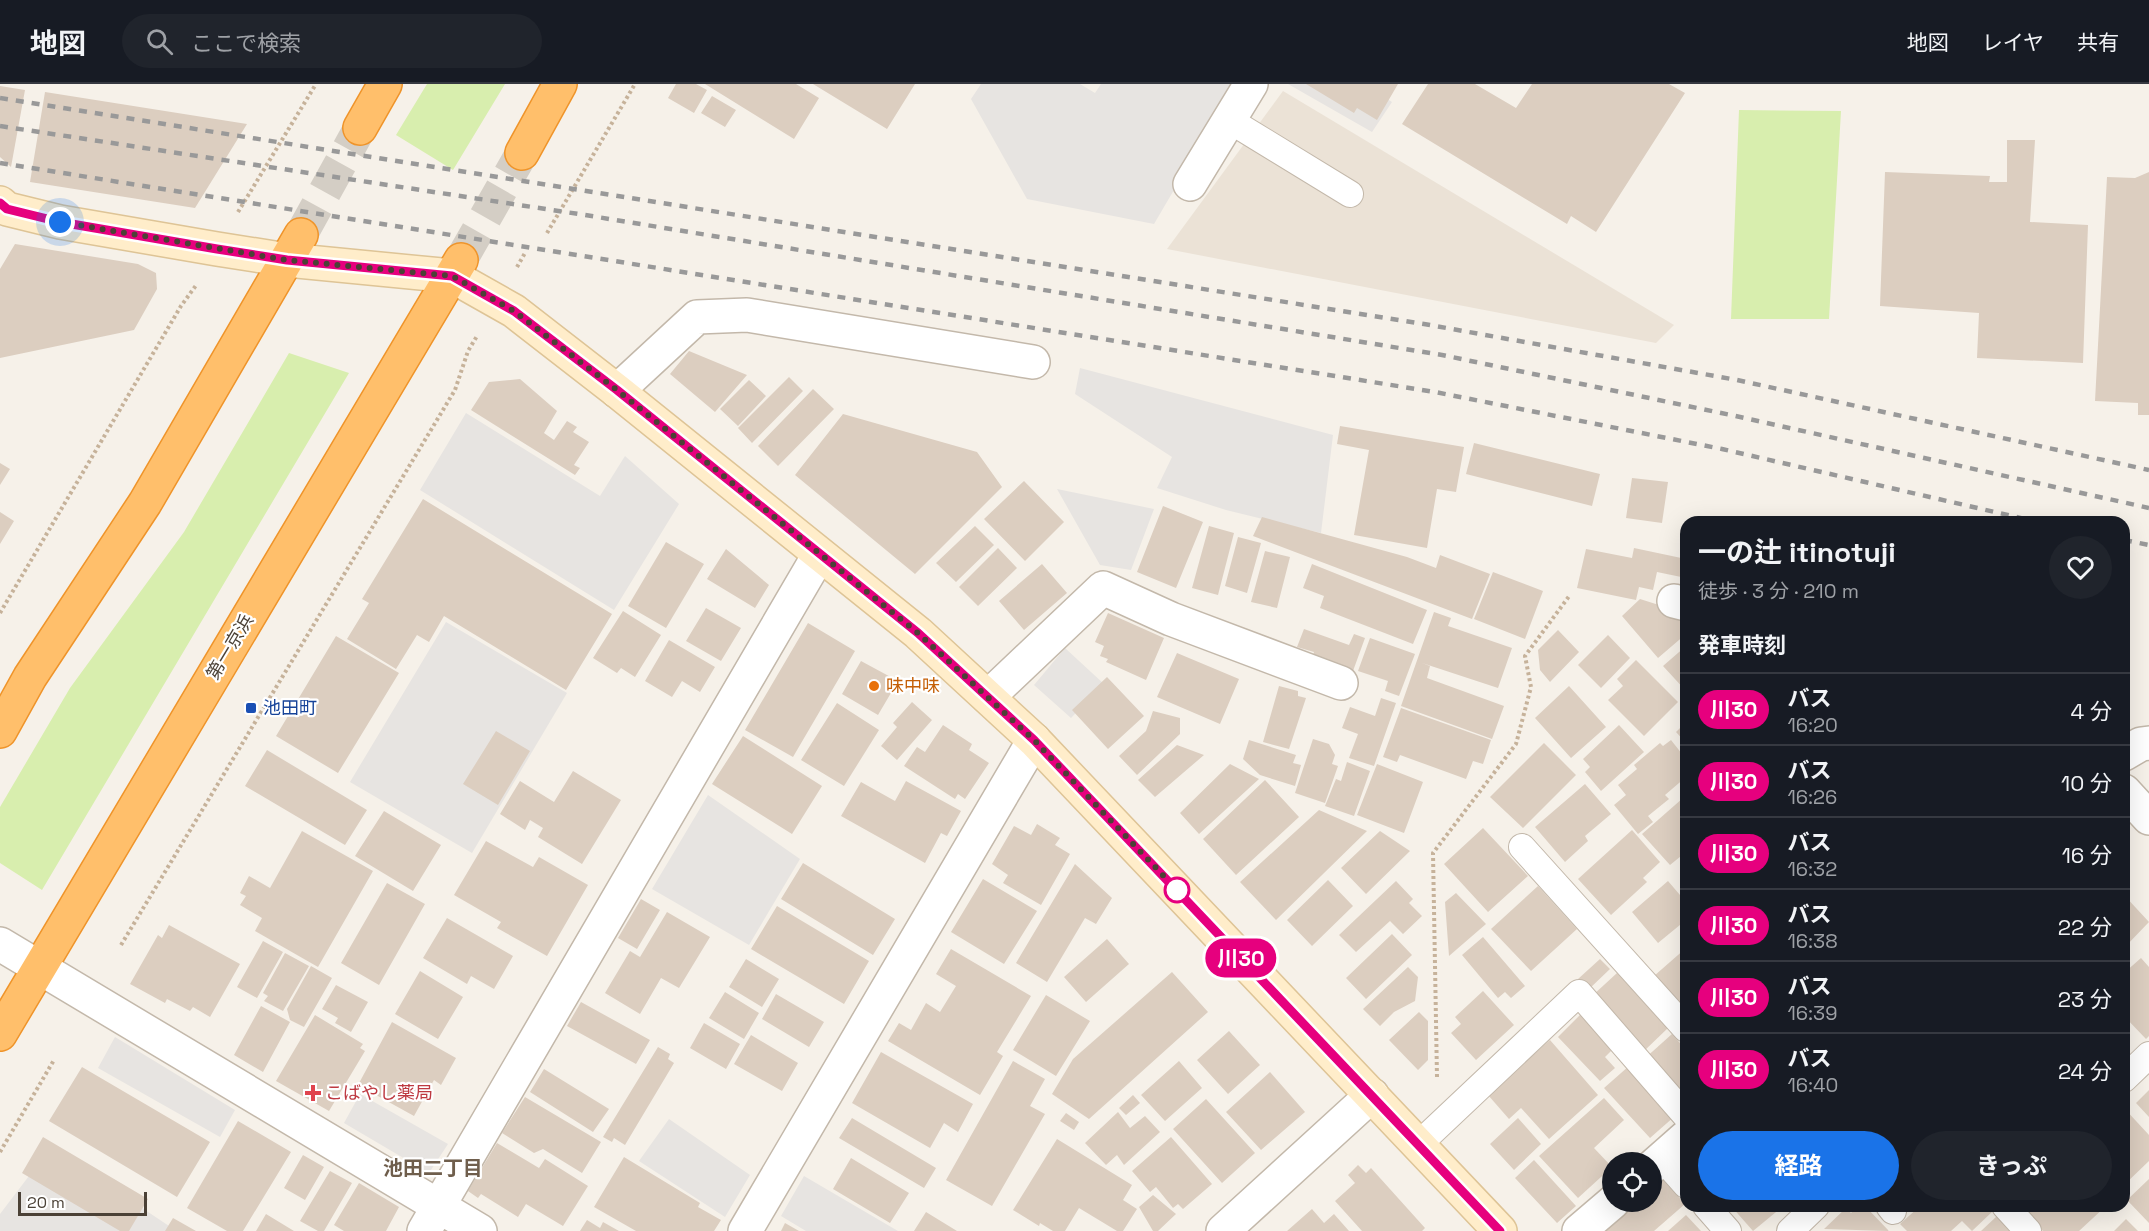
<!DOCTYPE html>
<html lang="ja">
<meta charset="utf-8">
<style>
body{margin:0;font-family:"Space Grotesk","Noto Sans JP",sans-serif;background:#20242c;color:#f1f3f6;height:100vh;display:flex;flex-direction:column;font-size:22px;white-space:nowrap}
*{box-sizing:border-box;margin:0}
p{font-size:20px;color:#9ea1a6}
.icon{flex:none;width:33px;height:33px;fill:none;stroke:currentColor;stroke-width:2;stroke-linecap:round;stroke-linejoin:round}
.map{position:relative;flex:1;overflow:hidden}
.sheet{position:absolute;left:1680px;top:432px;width:450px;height:696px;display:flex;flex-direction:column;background:#171b24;border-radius:18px;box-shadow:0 6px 24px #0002}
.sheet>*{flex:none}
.badge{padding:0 12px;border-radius:20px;font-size:21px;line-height:39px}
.fabs{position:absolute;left:1602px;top:1068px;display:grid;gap:12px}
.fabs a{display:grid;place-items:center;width:60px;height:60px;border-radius:50%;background:#171b24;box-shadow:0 6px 24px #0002;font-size:30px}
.scale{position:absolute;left:18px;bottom:15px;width:129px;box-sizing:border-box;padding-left:6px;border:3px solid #4b4136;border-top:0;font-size:16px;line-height:21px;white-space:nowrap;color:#4b4136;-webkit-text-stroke:4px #fff;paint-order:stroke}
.you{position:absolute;width:30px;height:30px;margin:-15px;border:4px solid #fff;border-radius:50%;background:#1a73e8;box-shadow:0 0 0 9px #1a73e833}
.map>.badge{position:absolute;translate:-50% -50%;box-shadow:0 0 0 3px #fff}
h2{padding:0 18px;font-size:22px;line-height:54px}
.round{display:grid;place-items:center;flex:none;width:63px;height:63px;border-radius:32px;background:#20242c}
.headline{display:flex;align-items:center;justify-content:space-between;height:102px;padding:0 18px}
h1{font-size:28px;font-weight:700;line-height:45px}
.cta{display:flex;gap:12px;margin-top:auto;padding:12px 18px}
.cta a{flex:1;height:69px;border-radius:36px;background:#1a73e8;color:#fff;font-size:24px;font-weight:700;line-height:69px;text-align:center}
.cta a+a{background:#20242c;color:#f1f3f6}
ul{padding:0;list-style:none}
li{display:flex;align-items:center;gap:18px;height:72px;padding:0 18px;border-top:2px solid #363941}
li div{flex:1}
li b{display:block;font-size:22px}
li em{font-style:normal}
li .badge{min-width:66px;font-weight:700;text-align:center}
header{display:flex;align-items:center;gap:36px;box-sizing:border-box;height:84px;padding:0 30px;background:#171b24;border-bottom:2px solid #363941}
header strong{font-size:28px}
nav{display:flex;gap:33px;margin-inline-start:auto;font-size:21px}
.search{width:420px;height:54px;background:#20242c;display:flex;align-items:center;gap:15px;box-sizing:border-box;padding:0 21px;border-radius:33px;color:#9ea1a6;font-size:22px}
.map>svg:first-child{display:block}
.residential{fill:#ebe2d6}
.green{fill:#d8eeae}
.parking{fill:#e7e4e1}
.building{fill:#dccec0}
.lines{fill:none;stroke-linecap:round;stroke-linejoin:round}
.highway-tunnel{stroke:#d4cec5;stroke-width:33;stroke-dasharray:33 16;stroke-linecap:butt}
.lane-casing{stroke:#c3b8aa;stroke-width:28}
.street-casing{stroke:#c3b8aa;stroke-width:36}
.secondary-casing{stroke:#dec496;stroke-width:36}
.highway-casing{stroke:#ef942a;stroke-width:36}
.path{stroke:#c6b29a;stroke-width:4;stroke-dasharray:3 3;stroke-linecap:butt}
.lane{stroke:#fff;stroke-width:26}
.street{stroke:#fff;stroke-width:33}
.secondary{stroke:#ffedca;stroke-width:33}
.highway{stroke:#ffbf6b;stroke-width:33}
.rail{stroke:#999;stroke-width:4.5;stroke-dasharray:8 8;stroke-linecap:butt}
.line-casing{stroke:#fff;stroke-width:14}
.line{stroke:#e6007e;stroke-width:9}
.walk{stroke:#4b4136;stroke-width:6;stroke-dasharray:0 10.8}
.food-dot{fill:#e8710a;stroke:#fff;stroke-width:2}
.transit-dot{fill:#1a4fb4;stroke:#fff;stroke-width:2}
.stop-dot{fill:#fff;stroke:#e6007e;stroke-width:3}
.health-dot{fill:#e0444e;stroke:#fff;stroke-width:2}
.labels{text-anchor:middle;stroke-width:4.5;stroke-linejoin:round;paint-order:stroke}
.street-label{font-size:18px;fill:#4b4136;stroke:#fff}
.food-label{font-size:18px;fill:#c56008;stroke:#fff;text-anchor:start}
.transit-label{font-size:18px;fill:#164399;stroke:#fff;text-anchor:start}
.health-label{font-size:18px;fill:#be3a42;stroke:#fff;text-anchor:start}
.neighbourhood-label{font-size:20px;font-weight:bold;fill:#6f5e4c;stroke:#fff}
</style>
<header>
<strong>地図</strong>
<div class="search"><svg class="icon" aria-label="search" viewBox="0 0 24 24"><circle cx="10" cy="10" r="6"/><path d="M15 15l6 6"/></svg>ここで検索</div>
<nav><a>地図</a><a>レイヤ</a><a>共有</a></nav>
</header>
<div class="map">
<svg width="2149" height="1147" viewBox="0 0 2149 1147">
<rect width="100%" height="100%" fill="#f6f1e9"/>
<!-- residential -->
<path class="residential" d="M1283,7L1674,241L1656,259L1167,165Z"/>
<!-- green -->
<path class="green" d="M427,0H505L453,86L396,51Z
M1739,26L1841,27L1829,235H1731Z
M289,269L349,289L42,806L0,779V723L70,604L184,448Z"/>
<!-- parking -->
<path class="parking" d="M981,0H1080L1095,9L1101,0H1236L1154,140L1027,115L971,15Z
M1288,0H1363L1392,18L1372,48Z
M1080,284L1333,351L1321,449L1226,426L1157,404L1172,373L1075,310Z
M466,329L600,412L625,372L679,420L614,526L420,406Z
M1057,405L1154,425L1131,486L1100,481Z
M446,538L567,609L472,769L350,698Z
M1065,564L1104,600L1071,634L1034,601Z
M708,711L800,775L749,861L652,805Z
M115,953L235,1026L220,1053L98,984Z
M360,1010L448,1060L429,1089L344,1039Z
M669,1035L750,1091L725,1133L639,1077Z
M51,1063L169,1142L166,1147H0V1130Z
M804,1092L898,1147H806L781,1132Z"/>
<!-- building -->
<path class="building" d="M676,0H696L707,6L694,29L668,14Z
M705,0H796L819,14L794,55Z
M813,0H915L887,45Z
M1306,0H1398L1377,36L1357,24L1354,29Z
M1428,0H1475L1516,24L1532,0H1669L1685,9L1596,148L1571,132L1567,140L1402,40Z
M0,2L25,6L11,83L0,73Z
M45,8L247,40L195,124L30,98Z
M712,12L736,26L725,43L701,29Z
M2007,56H2035L2030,138L2088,141L2083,279L1977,274L1979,229L1880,222L1885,88L1990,92L1989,98H2007Z
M2149,88V331H2138V319L2095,317L2107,93L2135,94Z
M15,160L138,180L156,189L157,205L134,246L0,274V185Z
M689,267L747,291L715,328L670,290Z
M789,293L803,307L752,359L738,344Z
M520,295L557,327L544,349L554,356L567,337L577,343L573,348L589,358L574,381L580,384L575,391L471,326L489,298Z
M749,296L766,312L738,342L720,325Z
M813,305L834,325L778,382L758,362Z
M843,330L977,368L1002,403L915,490L795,391Z
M1340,342L1464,363L1456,408L1437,405L1427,464L1354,451L1369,366L1337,360Z
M1474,359L1600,390L1592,422L1466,390Z
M0,379L10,385L0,401Z
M1632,394L1668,398L1662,439L1626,434Z
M1024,397L1064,438L1025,477L984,435Z
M423,415L612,530L566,606L444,532L429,558L417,551L396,585L347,555L369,519L362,515Z
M1163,422L1203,438L1176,504L1137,488Z
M0,428L14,437L0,460Z
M1262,433L1407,473L1436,484L1440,471L1490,490L1472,535L1253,452Z
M975,442L994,461L956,498L936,479Z
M1209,442L1234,449L1218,511L1192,504Z
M1238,453L1261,459L1247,509L1225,502Z
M666,458L704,480L666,544L628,522Z
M998,464L1017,484L978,522L959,503Z
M1634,464L1686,475V494L1657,488L1653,506L1639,503L1636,516L1577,504L1586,465L1632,474Z
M726,465L769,501L755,524L707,495Z
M1265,467L1290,473L1277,524L1251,518Z
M1042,480L1067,509L1024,546L999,517Z
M1312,480L1427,526L1413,560L1320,524L1324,512L1303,504Z
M1493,488L1543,507L1525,555L1474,535Z
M1640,515L1681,528L1686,534V550L1658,574L1622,532Z
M706,524L741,544L721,577L686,557Z
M623,527L661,551L635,593L621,584L617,589L593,574Z
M1434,528L1451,534L1448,542L1512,564L1498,604L1422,579L1430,582L1427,594L1504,622L1492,655L1401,622Z
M1108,529L1164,554L1146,596L1106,578L1108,575L1100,572L1104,562L1095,558Z
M808,539L855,567L793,673L745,646Z
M1304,545L1349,561L1354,550L1365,554L1353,587L1312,575L1314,568L1297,563Z
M1558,546L1579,568L1550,598L1540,586L1538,566Z
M1608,551L1630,574L1601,604L1578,581Z
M336,552L399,589L338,689L276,652Z
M1370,554L1415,570L1399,612L1385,607L1388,597L1358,587Z
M669,556L715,583L700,608L682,597L672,613L645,597Z
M1686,562V607L1663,582Z
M1177,569L1239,595L1220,640L1157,613Z
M1636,576L1678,618L1644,652L1608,616L1623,602L1617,595Z
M861,577L898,597L878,631L842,610Z
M1107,593L1144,632L1108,665L1072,626Z
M1279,602L1298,607V612L1306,614L1289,665L1263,658Z
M1569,602L1606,643L1571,674L1535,634Z
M1381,614L1396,619L1374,682L1349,674L1358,650L1342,644L1350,623L1375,632Z
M912,618L932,636L897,676L881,662L897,643L893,639Z
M837,619L879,646L844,702L801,676Z
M1401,624L1491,656L1483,680L1473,677L1466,695L1400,671L1397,678L1383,673Z
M1153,627L1180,634V650L1137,691L1119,672L1146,647Z
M1686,638V659L1676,648Z
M943,641L972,660L969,666L989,679L965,715L958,710L955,715L904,682L917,663L925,668Z
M1619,641L1644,668L1601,707L1585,688L1590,683L1583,675Z
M496,647L530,667L498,721L463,700Z
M743,652L822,702L792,750L712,700Z
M1313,655L1329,660L1335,671L1332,680L1338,682L1325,719L1295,709Z
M1249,656L1296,671L1293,679L1301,681L1295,702L1260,691L1243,675Z
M1671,656L1686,675V693L1665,711L1669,715L1648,732L1653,738L1638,750L1614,721L1626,711L1618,701L1637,685L1634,681L1660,659L1663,662Z
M1544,659L1576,691L1523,744L1490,713Z
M1177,661L1204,671L1155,713L1138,696Z
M267,666L367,726L345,761L245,702Z
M1347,678L1370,687L1354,732L1325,722L1336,695L1341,697Z
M1230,680L1259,695L1199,750L1180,729Z
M1377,680L1423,698L1404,749L1357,731Z
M573,687L621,716L582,780L538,753L543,744L530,736L525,746L500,730L520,697L554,718Z
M1265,696L1299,733L1236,791L1203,755Z
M906,697L961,727L947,752L941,749L925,779L841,732L861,698L895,717Z
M1585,700L1611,730L1585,752L1588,757L1565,778L1535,743Z
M1683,714L1686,717V768L1670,781L1642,750Z
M1319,726L1367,747L1276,836L1240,798Z
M384,727L441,761L413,807L355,772Z
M1037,740L1060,754L1055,761L1070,770L1041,821L1003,799L1008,791L992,780L1014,742L1031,751Z
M1483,744L1528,792L1488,828L1444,780Z
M1632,746L1660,778L1643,794L1647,798L1611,831L1578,795Z
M302,747L373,787L318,883L255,847L262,834L240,821L246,812L240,809L249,792L270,804Z
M1380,747L1410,767L1366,810L1341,784Z
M486,757L533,783L539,773L588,801L547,872L497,844L501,838L454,811Z
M803,779L895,835L873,871L781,815Z
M1075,780L1112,814L1096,840L1085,834L1047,898L1016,879Z
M983,795L1037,827L1004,880L951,848Z
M1328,796L1353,822L1312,862L1287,836Z
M1396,797L1413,815L1409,819L1422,832L1403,850L1390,837L1356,868L1339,851Z
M1668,797L1686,818V836L1658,859L1632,828Z
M387,799L425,820L379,901L341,879Z
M1538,802L1577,845L1531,887L1491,845Z
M1456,809L1486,840L1449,872L1445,818Z
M2124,811L2149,838L2124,864Z
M641,815L660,826L637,865L618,854Z
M777,822L869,877L844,920L751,865Z
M667,828L710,853L679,904L661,894L640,930L605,909L630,867L640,873Z
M447,834L513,872L494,905L471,892L467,900L423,874Z
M169,841L240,880L210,933L193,923L190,927L167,915L165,919L130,900L158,851L162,854Z
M1392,850L1412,871L1366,915L1346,894Z
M1483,853L1525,902L1511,914L1505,908L1498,914L1462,871Z
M1107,855L1129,880L1086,918L1064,893Z
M263,857L283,868L257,914L237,903Z
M1686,864V916L1680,922L1654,892Z
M951,865L1031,912L997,968L1003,972L980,1011L888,957L899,939L911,946L926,919L940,928L956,902L936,890Z
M285,869L309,882L283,927L264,917L268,912L263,909Z
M2141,874L2149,883V952L2146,955L2124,932V889Z
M746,875L779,895L762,923L729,903Z
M1600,875L1610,885L1588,906L1578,895Z
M311,882L332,894L304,943L290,936L287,925Z
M1408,883L1418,893L1415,917L1394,928L1380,942L1363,925Z
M420,887L463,913L438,955L395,930Z
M1172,888L1208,928L1089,1035L1052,1010L1073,975Z
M1617,889L1668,944L1643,968L1592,912Z
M336,901L368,918L351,948L335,939L338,934L322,925Z
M1483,907L1514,941L1476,976L1451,949L1461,940L1455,933Z
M725,908L759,929L744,955L709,934Z
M776,910L824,938L809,963L762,935Z
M1046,911L1090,937L1056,992L1013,966Z
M581,918L650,956L636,980L567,942Z
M261,922L290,938L263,988L234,971Z
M1419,928L1428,937V976L1418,986L1389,956Z
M1581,930L1614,964L1605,973L1615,984L1600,997L1558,953Z
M315,931L363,960L360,964L365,967L329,1027L276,997Z
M392,938L456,974L441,1001L434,996L414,1032L358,1001Z
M704,939L740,960L726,985L690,964Z
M1229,947L1260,981L1228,1010L1197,976Z
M1672,950L1686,966V1023L1643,976Z
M751,951L798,979L782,1007L734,980Z
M1550,956L1598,1011L1549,1055L1521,1024L1509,1035L1488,1011Z
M658,963L670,970L668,975L674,979L625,1061L614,1054L612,1058L603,1053Z
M881,968L973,1020L958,1048L944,1039L930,1064L852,1019Z
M1013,977L1045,995L1030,1022L1045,1030L992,1122L946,1096Z
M1179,977L1202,1004L1165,1037L1141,1011Z
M1629,982L1675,1032L1650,1054L1604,1004Z
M82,983L210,1058L177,1113L49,1037Z
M544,985L609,1025L593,1048L530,1008Z
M1270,988L1305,1028L1261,1066L1226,1028Z
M2149,1006V1033L2136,1019Z
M1133,1011L1140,1019L1126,1031L1119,1024Z
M525,1013L601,1058L582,1089L543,1065L534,1069L502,1049Z
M1604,1014L1624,1036L1594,1064L1612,1083L1578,1114L1539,1072Z
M1206,1015L1255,1069L1222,1099L1173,1045Z
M2124,1024L2149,1051V1077L2124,1101Z
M1118,1028L1130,1044L1145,1032L1160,1048L1124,1081L1117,1071L1106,1081L1085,1059Z
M1066,1029L1079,1038L1074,1046L1060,1037Z
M852,1034L936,1084L924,1104L839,1054Z
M1518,1034L1541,1060L1514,1086L1490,1060Z
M238,1037L291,1068L243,1147H227L187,1124Z
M43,1053L148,1115L129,1147H120L22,1089Z
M1171,1053L1212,1100L1183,1125L1178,1120L1173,1124L1156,1103L1150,1108L1132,1087Z
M1057,1055L1132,1101L1123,1116L1137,1125L1123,1147H1117L1079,1124L1065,1147H1053L1040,1139L1039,1142L1013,1126Z
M497,1059L539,1084L545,1075L588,1102L563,1142L526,1120L518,1133L481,1110L478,1114L468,1107Z
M303,1071L324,1083L305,1116L284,1104Z
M624,1073L700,1119L698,1123L721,1136L714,1147H636L594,1123Z
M851,1074L909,1109L890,1139L833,1105Z
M1534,1076L1576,1122L1557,1139L1515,1094Z
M1358,1081L1366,1089L1371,1084L1425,1144L1422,1147H1362L1335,1117L1355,1099L1348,1091Z
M330,1087L352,1099L324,1147H318L300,1137Z
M2149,1095V1139L2127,1116Z
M1663,1096L1685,1120L1654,1147H1605L1639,1118H1652V1106Z
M359,1099L399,1123L386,1147H344L334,1141Z
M1153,1111L1176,1130L1158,1147H1153L1139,1123Z
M1731,1122H1779L1781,1124L1753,1147Z
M1858,1122H1865L1889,1147L1824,1145L1846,1124L1851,1129Z
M1920,1122H1988L1993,1127L1972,1147L1962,1137L1951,1147H1907L1900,1140Z
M2019,1122H2106L2079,1147H2043Z
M1312,1125L1324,1139L1334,1130L1349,1147H1287Z
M926,1128L957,1147H914Z
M266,1130L294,1147H256Z
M1686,1131L1701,1147H1668Z
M1997,1132L2011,1147H1981Z
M173,1134L196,1147H165Z
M2126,1135L2138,1147H2114Z
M587,1136L600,1144L603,1138L619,1147H580Z
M785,1139L799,1147H781Z"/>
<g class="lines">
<!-- highway-tunnel -->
<path class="highway-tunnel" d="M301,151L360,44
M461,176L522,69"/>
<!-- lane casing -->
<g class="lane-casing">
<path id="lane" d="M1229,36L1350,110
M1522,763L1686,945
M2124,995L2149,971
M1419,1060L1579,909L1686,1032
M1662,1074L1686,1101
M1706,1122L1728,1147
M1889,1122L1893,1127
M2005,1122L2028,1147
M1790,1147L1816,1122"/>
</g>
<!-- street casing -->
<g class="street-casing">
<path id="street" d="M1190,100L1251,0
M617,307L697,233L747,231L1033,278
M1674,517L1686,520
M988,613L1103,504L1171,535L1341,599
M2124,670L2141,660L2149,659
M2124,707L2149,734
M0,860L480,1147
M1652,1083L1686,1053
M424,1147L819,471
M745,1147L1034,656
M1223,1147L1372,1011
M1579,1147L1613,1118"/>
</g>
<!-- secondary casing -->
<g class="secondary-casing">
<path id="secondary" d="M0,119L7,125L60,138L217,165L287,176L452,192L514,227L617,307L918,549L1034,656L1500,1147"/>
</g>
<!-- highway casing -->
<g class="highway-casing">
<path id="highway" d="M360,44L385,0
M522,69L560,0
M0,647L30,593L145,419L301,151
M0,950L461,176"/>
</g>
<!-- path -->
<path class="path" d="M238,128L316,0
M547,149L635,0
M517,183L525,169
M0,529L181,222L197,200
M121,861L455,306L468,267L477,252
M1437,993L1433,769L1516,660L1531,603L1525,572L1570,511
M0,1068L54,976"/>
<!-- lane -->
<use href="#lane" class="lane"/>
<!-- street -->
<use href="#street" class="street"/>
<!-- secondary -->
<use href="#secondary" class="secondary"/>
<!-- highway -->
<use href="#highway" class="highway"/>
<!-- rail -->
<path class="rail" d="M0,14L1424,240L1737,296L2149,386
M0,42L585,131L1442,271L1731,331L2149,424
M0,79L1435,308L1722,365L2038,438
M2124,456L2149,461"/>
</g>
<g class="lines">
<!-- line casing -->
<g class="line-casing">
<path id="line" d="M0,119L7,125L60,138L217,165L287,176L452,192L514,227L617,306L918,549L1034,656L1500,1147"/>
</g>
<!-- line -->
<use href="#line" class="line"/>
<!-- walk -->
<path class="walk" d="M60,138L287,176L452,192L514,227L617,306L918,549L1034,656L1179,808L1177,806"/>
</g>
<!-- markers -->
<circle class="food-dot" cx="874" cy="602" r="6"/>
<rect class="transit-dot" x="245" y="618" width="12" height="12" rx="3"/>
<circle class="stop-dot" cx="1177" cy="806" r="12"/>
<path class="health-dot" d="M310 1000h6v6h6v6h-6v6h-6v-6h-6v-6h6z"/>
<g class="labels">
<!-- street labels -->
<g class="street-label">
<text transform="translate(230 563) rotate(-59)" y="6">第一京浜</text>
</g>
<!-- food labels -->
<g class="food-label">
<text x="886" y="608">味中味</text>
</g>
<!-- transit labels -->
<g class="transit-label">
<text x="263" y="630">池田町</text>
</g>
<!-- health labels -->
<g class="health-label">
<text x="325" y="1015">こばやし薬局</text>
</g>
<!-- neighbourhood labels -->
<g class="neighbourhood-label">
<text x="433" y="1091">池田二丁目</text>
</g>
</g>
</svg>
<div class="fabs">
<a><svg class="icon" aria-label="locate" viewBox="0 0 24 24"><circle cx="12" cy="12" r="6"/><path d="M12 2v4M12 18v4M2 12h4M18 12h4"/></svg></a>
</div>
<div class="scale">20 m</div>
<div class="you" style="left:60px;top:138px"></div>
<b class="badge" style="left:1241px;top:874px;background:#e6007e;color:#fff">川30</b>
<section class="sheet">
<div class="headline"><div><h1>一の辻 itinotuji</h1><p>徒歩 · 3 分 · 210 m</p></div><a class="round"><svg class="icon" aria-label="heart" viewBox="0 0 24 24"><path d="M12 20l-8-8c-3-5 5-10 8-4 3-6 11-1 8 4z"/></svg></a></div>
<h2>発車時刻</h2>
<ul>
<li><span class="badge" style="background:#e6007e;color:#fff">川30</span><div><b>バス</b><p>16:20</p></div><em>4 分</em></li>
<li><span class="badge" style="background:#e6007e;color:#fff">川30</span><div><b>バス</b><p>16:26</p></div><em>10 分</em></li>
<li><span class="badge" style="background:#e6007e;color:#fff">川30</span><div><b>バス</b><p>16:32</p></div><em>16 分</em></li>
<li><span class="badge" style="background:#e6007e;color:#fff">川30</span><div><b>バス</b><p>16:38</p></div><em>22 分</em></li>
<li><span class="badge" style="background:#e6007e;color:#fff">川30</span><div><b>バス</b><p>16:39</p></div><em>23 分</em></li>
<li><span class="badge" style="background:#e6007e;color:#fff">川30</span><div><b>バス</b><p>16:40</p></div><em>24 分</em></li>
</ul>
<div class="cta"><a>経路</a><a>きっぷ</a></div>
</section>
</div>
